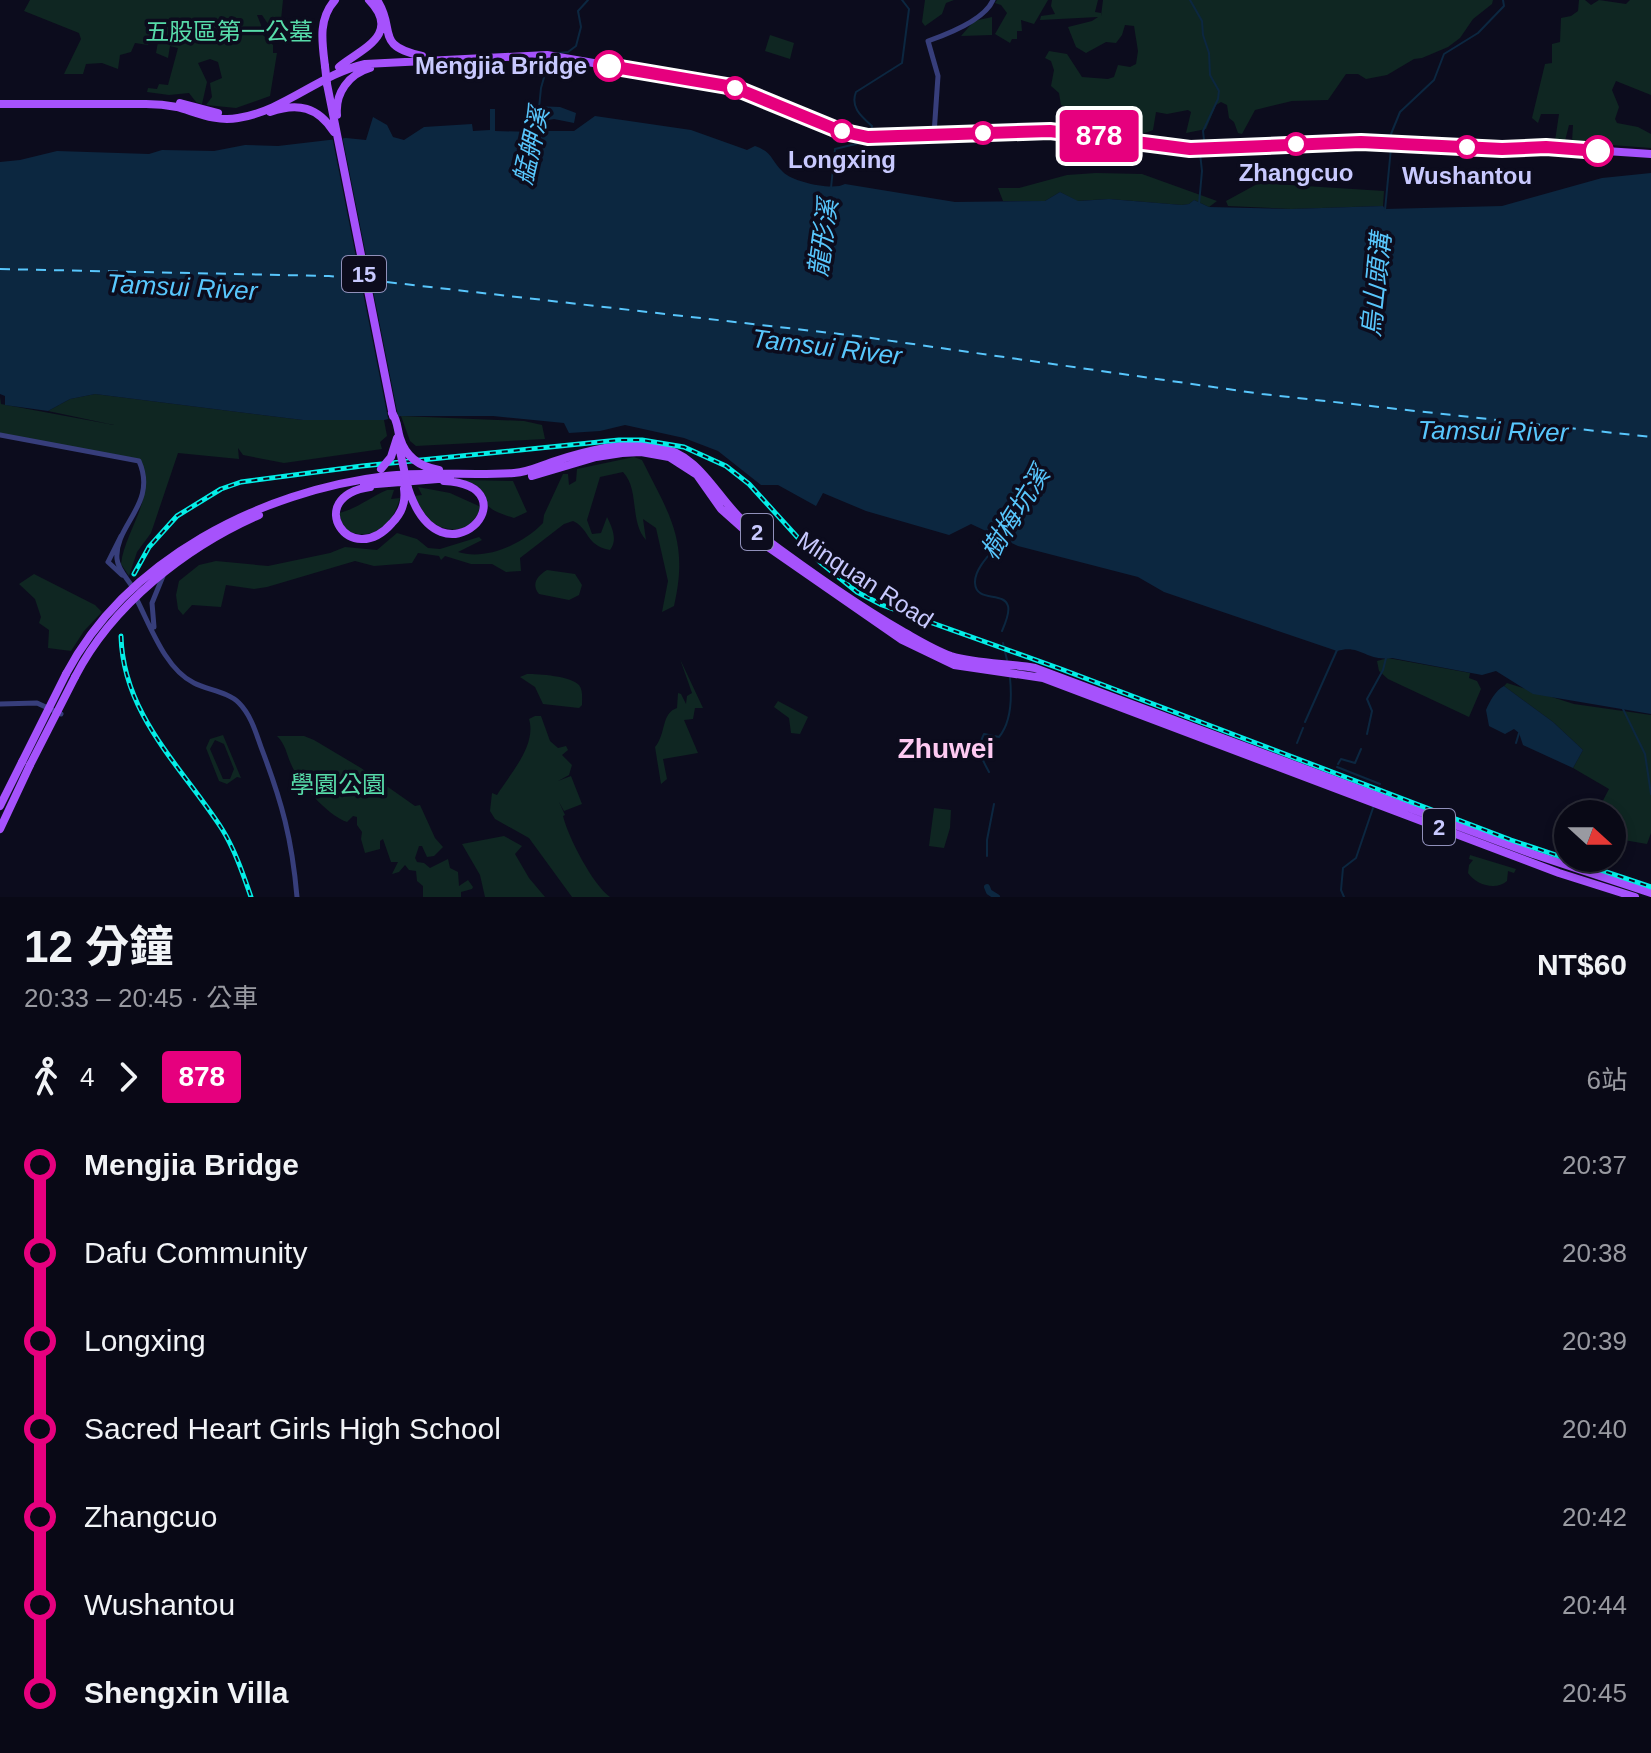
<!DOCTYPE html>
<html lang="zh-TW">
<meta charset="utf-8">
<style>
body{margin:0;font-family:Helvetica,"Noto Sans TC",sans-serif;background:#12121f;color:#f1f3f6;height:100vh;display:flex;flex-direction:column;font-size:30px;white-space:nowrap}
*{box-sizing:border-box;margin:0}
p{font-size:26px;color:#999aa1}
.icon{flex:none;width:44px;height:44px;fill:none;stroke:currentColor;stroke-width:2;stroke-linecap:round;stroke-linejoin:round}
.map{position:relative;height:897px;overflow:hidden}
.drawer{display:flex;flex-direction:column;background:#090916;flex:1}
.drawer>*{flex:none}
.badge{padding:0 16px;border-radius:6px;font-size:28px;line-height:52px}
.needle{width:52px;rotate:111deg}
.fabs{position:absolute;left:1554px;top:800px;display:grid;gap:16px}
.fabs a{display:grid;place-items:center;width:72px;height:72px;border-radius:50%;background:#090916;box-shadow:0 4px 12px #0003,0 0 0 2px #292a35;font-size:40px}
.map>.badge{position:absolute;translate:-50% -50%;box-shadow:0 0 0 4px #fff}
.legs{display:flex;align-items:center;gap:12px;height:88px;padding:0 24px;font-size:26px}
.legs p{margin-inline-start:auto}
.head{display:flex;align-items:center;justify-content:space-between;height:136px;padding:0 24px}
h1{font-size:44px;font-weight:700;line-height:60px}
ul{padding:0 24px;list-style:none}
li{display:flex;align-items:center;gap:28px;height:88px;font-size:30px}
li i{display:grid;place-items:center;width:12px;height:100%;margin:0 10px;background:currentColor}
li i::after{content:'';width:20px;height:20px;margin:-10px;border:6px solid;border-radius:50%;background:#090916}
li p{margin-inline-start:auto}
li:first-child i{background:linear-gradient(#0000 50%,currentColor 0)}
li:last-child i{background:linear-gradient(currentColor 50%,#0000 0)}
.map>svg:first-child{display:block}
.green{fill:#0f2622;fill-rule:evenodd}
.water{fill:#0c2740}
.pier{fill:#0c0c1d}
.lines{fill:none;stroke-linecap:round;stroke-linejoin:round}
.stream{stroke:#0c2740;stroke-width:2}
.river{stroke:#0c2740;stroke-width:6}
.ferry{stroke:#58c6fc;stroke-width:2;stroke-dasharray:10 8;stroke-linecap:butt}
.minor{stroke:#373e7b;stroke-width:5}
.major{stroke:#a652fc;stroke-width:8}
.rail-casing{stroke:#04eee7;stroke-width:5}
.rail{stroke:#0c0c1d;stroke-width:2;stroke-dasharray:6;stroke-linecap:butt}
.major-bridge{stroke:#a652fc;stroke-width:8}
.line-1-casing{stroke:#fff;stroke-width:18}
.line-1{stroke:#e6007e;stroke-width:12}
.stop-1-dot{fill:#fff;stroke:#e6007e;stroke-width:4}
.labels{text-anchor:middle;stroke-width:7;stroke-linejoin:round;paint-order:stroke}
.shield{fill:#0c0c1d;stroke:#9090ba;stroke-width:2}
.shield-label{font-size:22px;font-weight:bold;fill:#c8c9fe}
.park-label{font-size:24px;fill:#57dba9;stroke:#0c0c1d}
.stop-label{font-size:24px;font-weight:bold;fill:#c8c9fe;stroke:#0c0c1d}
.street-label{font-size:24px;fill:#c8c9fe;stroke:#0c0c1d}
.water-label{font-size:26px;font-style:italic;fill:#58c6fc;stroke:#0c0c1d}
.quarter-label{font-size:28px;font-weight:bold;fill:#fecaf2;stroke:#0c0c1d}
</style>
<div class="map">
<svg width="1651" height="897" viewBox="0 0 1651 897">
<rect width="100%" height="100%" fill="#0c0c1d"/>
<!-- green -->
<path class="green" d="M30,0H283L281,20L274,33L262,15H257L261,25V33L273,45V53H277L270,96L236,108L206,105L212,97L210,83L222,78L218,62L210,59L198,63L207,82L202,104L196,102L189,93L169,95L147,92L148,88L157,89L159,84L168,85L178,48L170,46L168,58L156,53L158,42L150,40L148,45L135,43L131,52L120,55L118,69L102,63L86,64L83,74H64L81,39L79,33L24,11Z
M925,0H954L946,3L942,14L925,26L922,22Z
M997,0H1048L1034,24L1021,20L1022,31H1017V39H1012L1010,43L995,34L1007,13L1001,5L995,3Z
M1052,0H1098L1095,12L1101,13V16L1103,0H1493L1492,4L1473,19L1460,38L1448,47L1422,58L1414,59L1387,75L1366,79L1358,74H1346L1328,100L1292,101L1255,110L1242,134L1238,133L1234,122L1229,118L1227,105L1221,102L1216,105L1206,129L1186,133L1191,112L1188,110L1167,114L1156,112L1153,130C1130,140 1117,130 1098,120C1086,114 1073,110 1061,105L1059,93L1051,86L1054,70L1051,61L1045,58L1049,51L1067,54L1082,77L1108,79L1114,77L1118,65L1130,67L1136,64L1138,51L1134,26L1125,25L1122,35L1116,43L1106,42L1086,53L1076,47L1068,27L1092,21L1098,17L1040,20L1041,16L1055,14L1051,6Z
M1579,0H1585L1591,5L1599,0L1626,4L1630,0H1651V95L1616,81L1612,90L1619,107L1615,119L1617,123L1638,127L1651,134V148L1572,142L1573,125H1569L1565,141H1555L1559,114H1541L1538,123L1532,118L1545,64L1552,63V44L1560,42L1561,18L1571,16L1578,11Z
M992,17V35L961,36L974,21Z
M770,35L794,43L790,59L765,51Z
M1096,173L1142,174L1217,201L1209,207L1194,200L1189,204L1182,205L1109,199L1077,201L1060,192L1045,201H1003L998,188H1019L1067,175Z
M1259,183L1384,191L1383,206L1291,209L1228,206L1226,201Z
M95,394L303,420H384L387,436L380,442L382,449L284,463L243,455L238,448L239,459L178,453L151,533L137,552L129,576L121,564C125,529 159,495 139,459L0,434V397L1,404L114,425L48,411L70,399Z
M401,416L524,421L542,425L545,439L416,446L410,441Z
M634,457L642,460C670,516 689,541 674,606L662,612L668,581L656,528L643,519L646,540C629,521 640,490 623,472L600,477L587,520L592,534L601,533L607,517C612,527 618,540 610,550C585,545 590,529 573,521L564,524L520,558L521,571L506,572L492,564H471L445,556L441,560L439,556L418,553L412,563L374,566L355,561L267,587L254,589L226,585L221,607L192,605L183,615L178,609L176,595L179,581L199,565L216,561L268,566L330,553L345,547L377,550L397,533L417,539L428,548L440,549L479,537L482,540L458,552C486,561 523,544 543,523L544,515L563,474H568L569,485L576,481L577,469Z
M464,480L513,481L527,512L514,518C505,515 490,511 486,503C479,492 477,486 464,480Z
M418,487L450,493L481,507L480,511L467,529C435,531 430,524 414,496L422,495Z
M387,490H394L391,499L400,498C392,527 373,542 344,530L339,513C357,509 370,497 387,490Z
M547,570L575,574L582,585L579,595L569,600L539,594C531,584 537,576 547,570Z
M34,574L95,605L102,612L84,631L71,651L48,648L49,630L39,623L41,617L35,599L19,584Z
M1388,658L1470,673L1469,678L1477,681L1481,689L1469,717L1388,679L1379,671L1377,661Z
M680,659L703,708H695L693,719L684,720L698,753L663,759L667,779L661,784L655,747C666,735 661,713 677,708L678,693L681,694L686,704L687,696L692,693Z
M527,674C539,674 571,676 579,685C583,690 582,698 582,705L579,708L543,704L535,687L520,677Z
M1507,683L1574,704L1651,715V833L1647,844L1612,838V814H1596L1609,789L1573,768L1583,750L1553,722L1504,686Z
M778,701L808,717L800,734L791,733L789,718L774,707Z
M535,716H541L550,741L558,748L566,746L568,750L562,755L572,765L569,775L558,781L571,776L582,804L564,811L559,802L565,815L563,816C568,837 593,885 610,897H572L529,838L495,819L490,811L492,793L497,795C510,774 537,745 529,719Z
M223,735L241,778L237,777L227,784L219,781L206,748L210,739ZM215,740L224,744L234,769L230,779H223L210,749Z
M277,736H304L314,740L361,768L415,806L420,805L435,838L443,847L434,856L427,857L422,846H419L415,858L417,862L424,863L430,868L448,859L450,868L458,872L459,886L468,880L473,887L472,889L461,892V897H423V886L417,881L416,871L409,870L405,865L399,872L392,874L398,862H391L383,839L380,841V849L365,853L361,839L362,832L357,825V817L353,816L347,822C327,815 299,783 291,764C286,753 286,745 277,736Z
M934,808L951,810L950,828L944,848L929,846Z
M504,836L522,846L515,854L529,878L545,897H485L480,875L462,844Z
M1470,855L1516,869L1514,873L1508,871L1507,881C1496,891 1476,885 1468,873L1469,865L1473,860L1469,859Z"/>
<!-- water -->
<path class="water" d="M535,106L560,107L576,113L574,123L554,119L542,121L545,131H574L595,116L691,130L747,150L755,146C774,153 770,160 783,172C793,182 833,191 845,184L955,202L1045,201L1060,192L1078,201L1109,199L1182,205L1189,204L1194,200L1209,207L1291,209L1383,206L1385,209L1502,206L1602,178L1651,173V714L1533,694L1496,671L1482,675L1392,658C1365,662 1362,644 1337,651L1164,592L1138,577L1018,546L971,524L949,535L866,511L823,493L816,506L778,485H761L718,451L684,438L625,425L600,431L569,433L564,423L493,416H401L384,420H303L95,394L70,399L48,411L5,405V396L0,394V162L20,160L57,151L149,154L162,150L214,151L245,145L278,146L346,138L366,140L373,117L387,125L393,137L404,140L424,127L472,124L473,131L490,130V109H495V131L533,132Z
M1504,686L1553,722L1583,750L1573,768L1523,745L1519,733L1514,729L1505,734L1489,726L1486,710C1490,701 1495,691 1504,686Z"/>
<!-- pier -->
<path class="pier" d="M342,135L399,421L389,423L332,136Z"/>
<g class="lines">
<!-- stream -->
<path class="stream" d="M1190,0L1202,21L1203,35L1209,53L1210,75L1219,91L1218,99L1203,131L1204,140
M559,53L568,52L576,46L581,27L578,11L588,0
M539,108L541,88L549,60
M871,132L872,126C861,116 850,107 856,92L902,63L909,9L902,0
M1391,134L1400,112L1434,80L1444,54L1478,33L1504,6L1503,0
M831,188L835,149L868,141
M1199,204L1202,171L1200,153
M1385,210L1391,148
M1002,540C993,551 974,568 975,583C976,603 1004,591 1008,606C1010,613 1005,624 1002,631
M1003,643L1007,660
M1623,709L1645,754L1651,794
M1305,722L1337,650
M1367,734L1372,711L1367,699L1383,670L1386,658
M1297,743L1303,728
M1516,743L1519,733
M1338,764L1341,759L1355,763L1361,749
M1337,767L1380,784
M989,772C981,757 976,750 984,734L999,737C1012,721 1012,698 1010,678
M987,856V840L994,804
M1344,897L1341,890L1343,868L1356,858L1373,808"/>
<!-- river -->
<path class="river" d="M987,887L989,892L997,897"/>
<!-- ferry -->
<path class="ferry" d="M0,269L329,276L363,280
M369,280L857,336L1262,394L1651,437"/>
<!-- minor -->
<path class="minor" d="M934,134L938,76L928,41C948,34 985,19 993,0
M0,435L139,461C158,504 114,525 117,559C118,570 128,579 133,588
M108,562L121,536
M108,562L122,575
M136,598C150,625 165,669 194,683C208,690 228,692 239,703C251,715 256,733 261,747C282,802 292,839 297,897
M154,627L152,603L163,576
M0,704L37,703L61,714"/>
<!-- major -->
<path class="major" d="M377,0C397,30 373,45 422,56
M325,66C322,42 318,19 335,0
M339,67C359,50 403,35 369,0
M327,84L393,416
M180,103L218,113
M0,104H146C157,104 167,105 177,107C198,113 216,122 238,118C284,111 320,74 365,64L547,55L733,87L840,131L868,137L1050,131L1190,149L1361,142L1494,149L1546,147L1651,154
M270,112C298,102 318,107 334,132
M337,115C335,93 349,74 370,68
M532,476L596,457L622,453L641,452L669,457L697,475L721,509L749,534L902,640L954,665L1043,678L1559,873L1635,897
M364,485L450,478
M370,487C302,497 350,571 392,523C401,514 406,502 404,489
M408,488C442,593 537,486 444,481
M66,674C127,559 261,491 386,476C429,471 472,476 514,473C529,472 540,466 555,461C586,451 624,441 657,447C703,454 717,502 751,528C799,564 850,601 902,631C918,640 934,650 951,656C978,664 1008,663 1035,668L1533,854L1651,893
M75,677C112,605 186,547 259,515
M0,806L22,762
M0,829L30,765"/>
<!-- rail casing -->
<g class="rail-casing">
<path id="rail" d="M134,574L149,547L177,516L221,489L241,482L362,466L619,440H642L684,447L726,466L749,484L820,562L857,592L882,605L1061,669L1511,840L1651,887
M121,636C123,715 182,767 222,829C235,850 243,874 251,897"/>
</g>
<!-- rail -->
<use href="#rail" class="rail"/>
<!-- major-bridge -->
<path class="major-bridge" d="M325,66L327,84
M392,413C398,421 397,429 400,438C406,458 421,467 439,470
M398,442L408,488
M381,469L391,457L397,438
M22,762L66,674
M30,765L75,677"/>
</g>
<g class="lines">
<!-- line-1 casing -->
<g class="line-1-casing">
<path id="line-1" d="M609,66L733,87L840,131L868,137L1050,131L1190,149L1361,142L1502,149L1546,147L1598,151"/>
</g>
<!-- line-1 -->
<use href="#line-1" class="line-1"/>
</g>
<!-- markers -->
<g class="stop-1-dot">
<circle cx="609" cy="66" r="14"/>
<circle cx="735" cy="88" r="10"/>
<circle cx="842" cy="131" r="10"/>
<circle cx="983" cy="133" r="10"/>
<circle cx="1296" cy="144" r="10"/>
<circle cx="1467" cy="147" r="10"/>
<circle cx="1598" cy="151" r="14"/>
</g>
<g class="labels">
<!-- shield labels -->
<g class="shield">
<rect x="342" y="256" width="44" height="36" rx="6"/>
<rect x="741" y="514" width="32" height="36" rx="6"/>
<rect x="1423" y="809" width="32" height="36" rx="6"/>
</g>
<g class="shield-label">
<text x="364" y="282">15</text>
<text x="757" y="540">2</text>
<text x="1439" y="835">2</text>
</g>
<!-- park labels -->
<g class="park-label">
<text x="229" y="40">五股區第一公墓</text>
<text x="338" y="793">學園公園</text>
</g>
<!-- stop labels -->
<g class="stop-label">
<text x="587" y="74" text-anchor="end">Mengjia Bridge</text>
<text x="842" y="168">Longxing</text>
<text x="1296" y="181">Zhangcuo</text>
<text x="1467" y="184">Wushantou</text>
</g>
<!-- street labels -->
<g class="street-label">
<text transform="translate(865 580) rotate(33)" y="8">Minquan Road</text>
</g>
<!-- water labels -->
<g class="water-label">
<text transform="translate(531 146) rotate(-77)" y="9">艋舺溪</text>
<text transform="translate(823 238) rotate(-82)" y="9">龍形溪</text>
<text transform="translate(1376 285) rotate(-84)" y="9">烏山頭溝</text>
<text transform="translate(182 287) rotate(3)" y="9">Tamsui River</text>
<text transform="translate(827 347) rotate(7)" y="9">Tamsui River</text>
<text transform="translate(1493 431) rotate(1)" y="9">Tamsui River</text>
<text transform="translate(1015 513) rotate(-58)" y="9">樹梅坑溪</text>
</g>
<!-- quarter labels -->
<g class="quarter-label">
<text x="946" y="758">Zhuwei</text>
</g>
</g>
</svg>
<div class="fabs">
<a><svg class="needle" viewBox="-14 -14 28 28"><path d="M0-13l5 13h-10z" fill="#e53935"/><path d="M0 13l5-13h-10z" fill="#999aa1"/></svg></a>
</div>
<b class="badge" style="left:1099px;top:136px;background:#e6007e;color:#fff">878</b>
</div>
<section class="drawer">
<div class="head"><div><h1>12 分鐘</h1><p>20:33 – 20:45 · 公車</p></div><b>NT$60</b></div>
<div class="legs"><svg class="icon" aria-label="walk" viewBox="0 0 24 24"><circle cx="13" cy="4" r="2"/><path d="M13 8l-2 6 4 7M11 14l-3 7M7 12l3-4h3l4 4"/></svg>4<svg class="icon" aria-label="forward" viewBox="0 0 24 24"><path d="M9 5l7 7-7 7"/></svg><b class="badge" style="background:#e6007e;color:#fff">878</b><p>6站</p></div>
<ul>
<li><i style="color:#e6007e"></i><b>Mengjia Bridge</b><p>20:37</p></li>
<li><i style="color:#e6007e"></i><span>Dafu Community</span><p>20:38</p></li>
<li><i style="color:#e6007e"></i><span>Longxing</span><p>20:39</p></li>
<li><i style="color:#e6007e"></i><span>Sacred Heart Girls High School</span><p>20:40</p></li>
<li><i style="color:#e6007e"></i><span>Zhangcuo</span><p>20:42</p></li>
<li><i style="color:#e6007e"></i><span>Wushantou</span><p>20:44</p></li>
<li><i style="color:#e6007e"></i><b>Shengxin Villa</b><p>20:45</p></li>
</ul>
</section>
